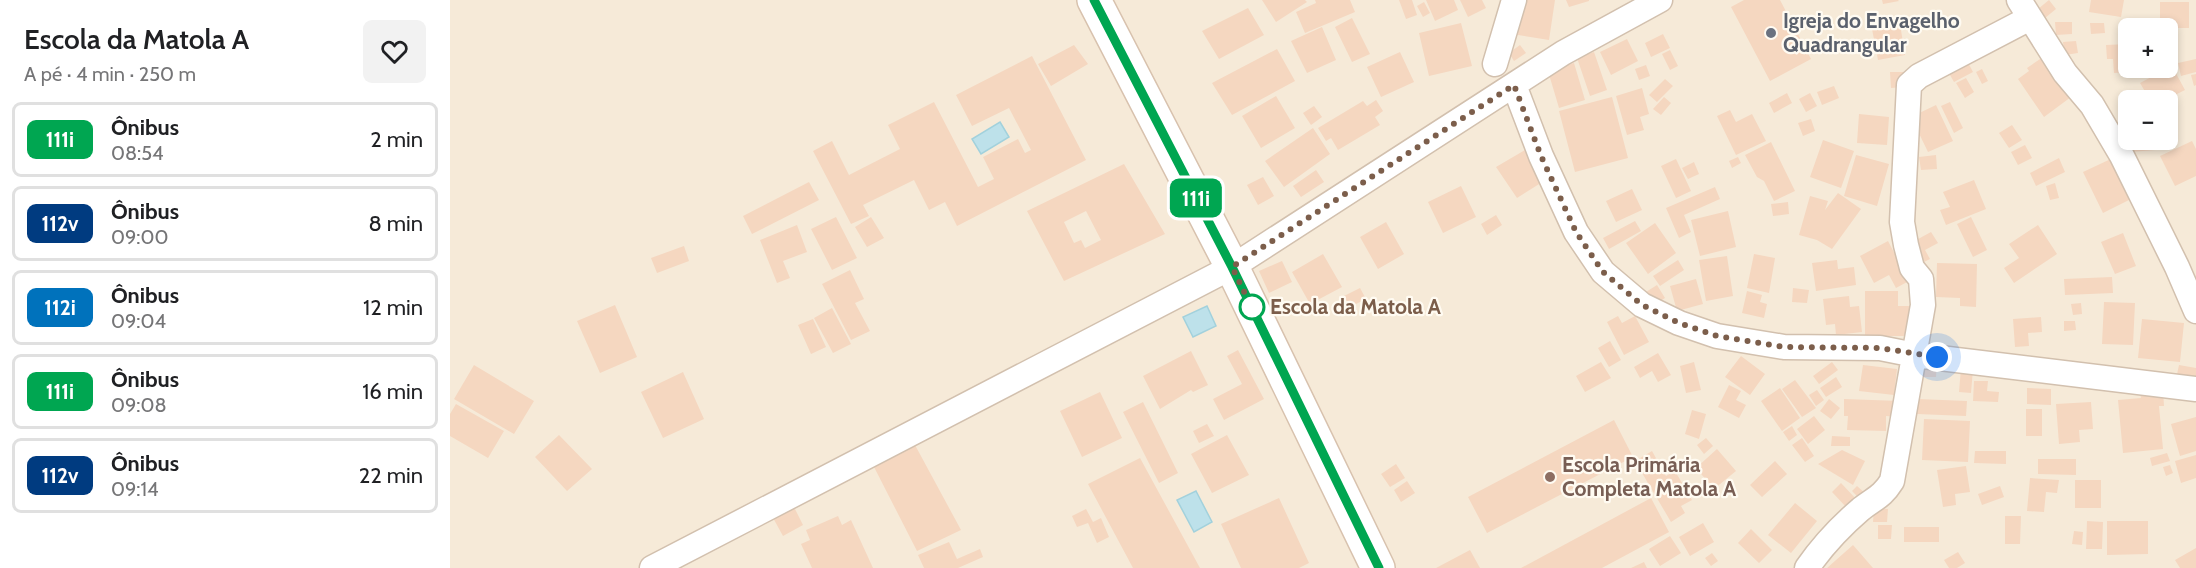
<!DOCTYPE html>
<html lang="pt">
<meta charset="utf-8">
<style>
body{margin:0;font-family:Cabin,sans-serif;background:#f2f2f2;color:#202124;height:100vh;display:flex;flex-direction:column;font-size:22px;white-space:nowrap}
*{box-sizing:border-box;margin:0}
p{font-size:20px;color:#757577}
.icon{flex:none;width:33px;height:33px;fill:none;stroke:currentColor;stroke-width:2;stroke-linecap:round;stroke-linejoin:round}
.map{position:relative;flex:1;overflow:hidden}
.sheet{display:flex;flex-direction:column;background:#fff;width:450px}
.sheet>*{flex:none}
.badge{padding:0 12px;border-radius:9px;font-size:21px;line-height:39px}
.tools{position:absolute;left:1668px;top:18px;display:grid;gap:12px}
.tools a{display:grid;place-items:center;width:60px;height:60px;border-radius:9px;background:#fff;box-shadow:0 3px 9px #0003;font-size:30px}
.you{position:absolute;width:30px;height:30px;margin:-15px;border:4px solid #fff;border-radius:50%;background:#1a73e8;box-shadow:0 0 0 9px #1a73e833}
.map>.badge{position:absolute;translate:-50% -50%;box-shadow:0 0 0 3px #fff}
.round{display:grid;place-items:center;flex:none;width:63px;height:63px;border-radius:9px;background:#f2f2f2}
.overview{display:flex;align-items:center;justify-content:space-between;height:102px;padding:0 24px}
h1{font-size:28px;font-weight:600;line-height:45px}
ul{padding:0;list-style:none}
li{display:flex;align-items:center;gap:18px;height:75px;margin:0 12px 9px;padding:0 12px;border:3px solid #e0e0e0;border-radius:9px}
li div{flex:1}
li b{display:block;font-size:22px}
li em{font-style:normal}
li .badge{min-width:66px;font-weight:700;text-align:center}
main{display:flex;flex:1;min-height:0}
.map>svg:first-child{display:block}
.residential{fill:#f6ead8;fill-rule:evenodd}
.water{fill:#bde1ea;stroke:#a2d1dc;stroke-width:1.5}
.building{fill:#f5d7c0;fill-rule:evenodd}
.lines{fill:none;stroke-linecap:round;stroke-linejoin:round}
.street-casing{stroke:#d2c0ae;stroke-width:27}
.secondary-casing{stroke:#d8c2ae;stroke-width:36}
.street{stroke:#fff;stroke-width:24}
.secondary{stroke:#fff;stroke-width:33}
.line-casing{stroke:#fff;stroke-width:14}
.line{stroke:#00a651;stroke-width:9}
.walk{stroke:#7c5e4b;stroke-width:6;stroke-dasharray:0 10.8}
.worship-dot{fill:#6b7280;stroke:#fffbf2;stroke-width:2}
.stop-dot{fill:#fff;stroke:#00a651;stroke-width:3}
.education-dot{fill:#8d6e63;stroke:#fffbf2;stroke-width:2}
.labels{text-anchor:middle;stroke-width:4.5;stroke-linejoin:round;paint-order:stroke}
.worship-label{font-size:21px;font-weight:bold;fill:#5b616d;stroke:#fffbf2;text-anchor:start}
.stop-label{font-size:21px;font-weight:bold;fill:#7c5e4b;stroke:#fffbf2;text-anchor:start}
.education-label{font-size:21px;font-weight:bold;fill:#785e54;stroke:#fffbf2;text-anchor:start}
</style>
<main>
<section class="sheet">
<div class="overview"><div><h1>Escola da Matola A</h1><p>A pé · 4 min · 250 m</p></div><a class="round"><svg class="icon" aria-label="heart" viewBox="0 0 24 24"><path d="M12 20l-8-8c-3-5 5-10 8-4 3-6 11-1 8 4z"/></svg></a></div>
<ul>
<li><span class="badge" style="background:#00a651;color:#fff">111i</span><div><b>Ônibus</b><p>08:54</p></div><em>2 min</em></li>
<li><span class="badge" style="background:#003b80;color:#fff">112v</span><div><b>Ônibus</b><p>09:00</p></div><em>8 min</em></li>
<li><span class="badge" style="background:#0072bc;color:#fff">112i</span><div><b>Ônibus</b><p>09:04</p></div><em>12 min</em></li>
<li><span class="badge" style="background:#00a651;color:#fff">111i</span><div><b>Ônibus</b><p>09:08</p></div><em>16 min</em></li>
<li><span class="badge" style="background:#003b80;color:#fff">112v</span><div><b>Ônibus</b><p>09:14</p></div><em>22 min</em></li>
</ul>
</section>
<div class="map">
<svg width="1746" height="568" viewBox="0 0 1746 568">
<rect width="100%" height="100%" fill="#fef7eb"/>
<!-- residential -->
<path class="residential" d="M0,0H1746V568H0ZM1678,28H1718V68H1678ZM1678,100H1718V140H1678Z"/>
<!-- water -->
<path class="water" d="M550,122L559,137L531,154L522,139Z
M757,306L766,326L743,337L733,317Z
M746,491L762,522L744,532L727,500Z"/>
<!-- building -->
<path class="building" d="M812,0H855L857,2L826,22Z
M865,0H900L905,12L855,33L846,12L866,3Z
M949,0H962L967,15L956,19Z
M976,0H1004L1008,10L985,21Z
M1010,0H1032L1036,8L1018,17Z
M1068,0H1105L1099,40L1062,34Z
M1116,0H1139V1L1119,7Z
M1294,0H1330L1361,59L1320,81L1281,7Z
M1432,0H1448L1449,1L1433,4Z
M1599,0L1606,9L1595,18L1588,9Z
M1641,0H1674L1671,17L1639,12Z
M974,2L980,13L973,17L967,6Z
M1710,2H1739V28H1710Z
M798,8L814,35L769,59L752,31Z
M902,18L920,54L902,62L885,27Z
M1605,22H1622V34L1606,35Z
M1011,23L1022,66L979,76L969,33Z
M1640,23H1654L1655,33L1641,34Z
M1450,24L1455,55L1428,60L1422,29Z
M872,27L886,60L857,73L841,41Z
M1213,34L1220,48L1201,57L1195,43Z
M1177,39L1188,61L1161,75L1150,52Z
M1626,41L1628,53L1615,55L1613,42Z
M1678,44V68H1696V71L1664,73L1663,59H1657L1656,45Z
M624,45L638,64L601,86L588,64Z
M1070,45L1076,53L1064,61L1059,53Z
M827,49L845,81L782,115L762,83Z
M1220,50L1228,66L1220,70L1212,54Z
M950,52L964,82L931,97L917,67Z
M1144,52L1157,90L1140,96L1127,58Z
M582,56L636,160L507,226L495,202L479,210L464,180L413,205L419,216L401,224L363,151L382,141L399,175L450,149L438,125L484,102L528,187L544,179L533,157L568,139L575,153L581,150L559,108L522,126L506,95Z
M1515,57L1523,72L1504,82L1496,68Z
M1593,57L1621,97L1594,117L1568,79L1579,71L1577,68Z
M1746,59V72L1731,76L1728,63Z
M1124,63L1135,100L1109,108L1098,71Z
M1196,65L1200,76L1189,80L1185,69Z
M1722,66L1735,90L1715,100H1700L1690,83Z
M1532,69L1538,81L1532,84L1526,72Z
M1440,72H1454L1455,87L1441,88Z
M1746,74V85L1744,86L1741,75Z
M1516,78L1524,92L1515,98L1506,83Z
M1215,79L1223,86L1207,102L1199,95Z
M1384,86L1389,98L1372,105L1367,92Z
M1192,88L1199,114L1190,117L1194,130L1177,135L1166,96Z
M1337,93L1342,103L1324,113L1319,103Z
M1360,93L1367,106L1356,112L1349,99Z
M826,96L845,128L811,148L792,116Z
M1162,97L1178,158L1125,172L1109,111Z
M1214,97L1221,103L1211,115L1203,109Z
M926,100L933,111L925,117L930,125L888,150L881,138L876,141L868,128L913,101L917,106Z
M1500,102L1513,128L1504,133L1491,106Z
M1486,105L1503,141L1478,152L1461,117Z
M864,106L872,117L861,125L853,113Z
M1280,110L1286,122L1302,114L1316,141L1286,155L1267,116Z
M1409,114L1439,117L1437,145L1407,143Z
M1718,114L1726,128L1718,133Z
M1361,119L1365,131L1353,136L1348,123Z
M1562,125L1572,140L1559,148L1549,133Z
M863,128L880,154L834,187L815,161Z
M1373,140L1404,151L1391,188L1360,177Z
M1678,140H1705L1706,150L1679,152Z
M1742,141L1746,149V176L1725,186L1710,156Z
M1321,142L1345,191L1324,201L1314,181L1307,177L1295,155Z
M1575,145L1582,158L1568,165L1561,152Z
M1075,150L1094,181L1067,198L1046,167Z
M1406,155L1439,164L1427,206L1394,196Z
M1486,155L1487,169L1471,170L1469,157Z
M1288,157L1291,163L1282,168L1279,161Z
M1665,157L1681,199L1653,213L1633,172Z
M1609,158L1615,172L1586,186L1580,173Z
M1226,159L1241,191L1226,198L1211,166Z
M1244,162L1249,174L1238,179L1232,168Z
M674,164L715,234L614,281L577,211ZM636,211L651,240L635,248L631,240L624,243L614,222Z
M866,170L874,182L851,197L843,186Z
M813,177L824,196L808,205L797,185Z
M1524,180L1536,209L1496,225L1490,210L1500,207L1493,192Z
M359,182L369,200L302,234L293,216Z
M1605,183L1609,198L1600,200L1596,186Z
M1011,186L1026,217L993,233L978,202Z
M1265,187L1270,199L1234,215L1241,232L1229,238L1216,208Z
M1182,189L1192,210L1166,222L1156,201Z
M1388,193L1411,209L1382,249L1367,240L1349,235L1360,196L1378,201L1375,210Z
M1338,202L1339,214L1323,216L1321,204Z
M1278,211L1286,247L1250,256L1241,220Z
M1046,215L1052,225L1037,235L1031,224Z
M386,217L407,258L382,270L361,229Z
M421,217L434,238L417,247L405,227Z
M1521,217L1537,250L1523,257L1507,224Z
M1185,221L1191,231L1159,249L1153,238Z
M936,222L954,254L928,269L910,237Z
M1205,223L1226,253L1198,274L1176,243Z
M347,225L357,252L333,261L340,278L327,283L310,240Z
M1588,225L1607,254L1564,283L1554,268L1569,258L1559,244Z
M1481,232L1488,243L1475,250L1480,259L1470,264L1459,244Z
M1673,233L1686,266L1665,274L1651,242Z
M1438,241L1459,281L1446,288L1439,275L1424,283L1410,256Z
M234,246L239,261L207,273L201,258Z
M873,254L892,287L860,304L842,272Z
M1304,254L1325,258L1319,293L1297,288Z
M1277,256L1283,296L1256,301L1249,260Z
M1228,260L1234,270L1210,286L1203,276Z
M1387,260L1388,269L1404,267L1406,285L1366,291L1362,263Z
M832,261L842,282L819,293L809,271Z
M1487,263L1527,264L1526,307L1510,306V298L1486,297Z
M400,270L414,299L405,303L420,331L401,340L372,284Z
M1662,277L1663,293L1615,295L1614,279Z
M1246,279L1253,304L1227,311L1220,286Z
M1207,285L1215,298L1204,305L1196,292Z
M910,288L916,299L900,307L894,296Z
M1343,288L1359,290L1357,303L1342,302Z
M1297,291L1312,295L1310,302L1317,304L1314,318L1292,313Z
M1415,291H1448V306H1464V336H1415Z
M1399,296L1400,307L1409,306L1412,332L1386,335L1385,324L1376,325L1373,299Z
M1654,302L1685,303L1683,345L1652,344Z
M1631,303L1632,314L1623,315L1621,304Z
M165,305L187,357L150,373L127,321Z
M382,308L401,344L383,353L364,318Z
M1168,316L1172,323L1185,316L1199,342L1174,355L1157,322Z
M1591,317L1592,332L1578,333L1579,346L1565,347L1563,319Z
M363,319L376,347L361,354L348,325Z
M1692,319L1734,323L1730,362L1688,358Z
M1614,321H1625L1626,330L1614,331Z
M1160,341L1171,360L1159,367L1148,348Z
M788,350L814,399L774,420L763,399L792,384L777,356Z
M741,351L758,385L743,392L741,390L710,409L693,376Z
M1208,353L1221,375L1208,382L1202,371L1190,378L1184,367Z
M1291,356L1315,374L1300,395L1275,377Z
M1151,362L1161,378L1135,392L1126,376Z
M1244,362L1251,390L1236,393L1230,366Z
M1382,362L1388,370L1369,384L1363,376Z
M1474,362H1487L1486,377H1474Z
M24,365L84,401L64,434L4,399Z
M1413,365L1447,369L1444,395L1409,391Z
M1729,365L1746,368V382L1726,379Z
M1511,368L1523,369L1521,393L1509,392Z
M233,372L254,419L213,438L191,392Z
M1386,377L1392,387L1376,397L1370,388Z
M1345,380L1366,408L1352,417L1332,389Z
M1524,381H1538L1537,391L1549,392L1548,402L1523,401Z
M1279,385L1291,391L1286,400L1296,405L1289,418L1268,407Z
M1330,388L1350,418L1332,431L1311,401Z
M1577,388L1601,389V405L1577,404Z
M1367,390L1374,400L1366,406L1359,395Z
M1713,391L1714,406H1709L1713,449L1673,453L1668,400L1691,398L1690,393Z
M650,392L672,438L632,457L610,411Z
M1379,399L1390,408L1381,419L1370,411Z
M1394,399L1450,401L1449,417L1436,416V431L1397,430L1398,416H1394Z
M1468,399L1517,401L1516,416L1467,414Z
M693,402L728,473L709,483L673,412Z
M1641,402L1643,429L1629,430L1630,442L1609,444L1606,404Z
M6,404L54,431L38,458L0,436V414Z
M1576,409H1592V436H1576Z
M1242,410L1256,414L1249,439L1235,434Z
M1364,416L1375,430L1358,444L1347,429Z
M1746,417V451L1730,456L1721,424Z
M1474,419L1520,421L1518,462L1472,460Z
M1164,420L1183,457L1037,533L1018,497Z
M757,424L764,436L749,443L743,431Z
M1342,426L1347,435L1339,441L1333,432Z
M109,435L142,469L117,491L85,457Z
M777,435L799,475L762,493L741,454Z
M1382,436L1400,437V446H1381Z
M1256,438L1263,446L1254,454L1247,445Z
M1352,438L1364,456L1355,462L1342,445Z
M465,445L511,530L467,551L423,465Z
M1267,449L1286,471L1264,489L1246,468Z
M1392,450L1415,461L1403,485L1368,464Z
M1202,451L1216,476L1225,471L1242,500L1231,506L1235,513L1221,522L1185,461Z
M1525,451H1556V464L1524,463Z
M1717,453L1720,461L1702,466L1700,458Z
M1746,455V478L1731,483L1725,461Z
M690,458L750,568H683L638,484Z
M1588,459H1626V475L1588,474Z
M1325,461L1337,474L1312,497L1300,485Z
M946,464L955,478L940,487L931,474Z
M1720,465L1723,473L1716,476L1713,467Z
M1516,466L1520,492L1505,494L1506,505L1493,507L1487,470Z
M1580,478L1609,480L1607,493L1596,492L1594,512L1577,511Z
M1625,480H1651V508H1625Z
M957,481L965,493L951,502L944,490Z
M1391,483L1407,500L1397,508L1382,492Z
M1407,486L1417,495L1411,500L1402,491Z
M1550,486L1554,497L1532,505L1528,494Z
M829,498L859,563L849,568H791L771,524Z
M1201,498L1219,532L1152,568H1071Z
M1345,503L1367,521L1341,553L1318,535Z
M343,505L353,525L333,536L322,516Z
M1424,508L1438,509L1437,522H1423Z
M636,509L643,522L651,518L659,537L647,543L638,523L627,527L622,516Z
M388,516L392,525L401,520L423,568H362L351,544L360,540L356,530Z
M1555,516H1571L1570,544H1555Z
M1637,521L1653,522L1652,549H1636Z
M1657,521H1698V554L1657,555Z
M1253,523L1264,542L1240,556L1229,537Z
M1428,525H1442L1441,539H1428Z
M1454,527H1489V542H1454Z
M1301,529L1322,550L1309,563L1288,543Z
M1624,531L1633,532L1632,545L1622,544Z
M1220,536L1231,553L1210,566L1199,549Z
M499,542L507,559L530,549L533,557L508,568H474L468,555Z
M1403,545L1423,568H1377Z
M1746,548V568H1730L1725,560Z
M1020,550L1030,568H986Z
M1508,552L1515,563L1507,568H1499L1494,560Z
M1262,553L1268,561L1261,566L1255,558Z
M1194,562L1197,568H1181Z"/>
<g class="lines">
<!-- street casing -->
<g class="street-casing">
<path id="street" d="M1569,0L1615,73L1642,105L1672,156L1727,267L1746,311
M1045,64L1064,0
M1064,85L1091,156L1126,232L1153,272L1192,305L1229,323L1267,336L1334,347L1430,348L1465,355L1746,389
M202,568L782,267L1113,53L1210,0
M1357,568C1373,545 1390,527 1411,509C1425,498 1432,497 1442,481L1473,305L1471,279L1462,268L1456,245L1452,222L1459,85L1469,76L1580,18"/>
</g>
<!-- secondary casing -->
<g class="secondary-casing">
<path id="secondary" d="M644,0L782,267L928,568"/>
</g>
<!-- street -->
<use href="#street" class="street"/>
<!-- secondary -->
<use href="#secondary" class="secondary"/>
</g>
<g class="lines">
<!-- line casing -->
<g class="line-casing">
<path id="line" d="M644,0L782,267L929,568"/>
</g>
<!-- line -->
<use href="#line" class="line"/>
<!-- walk -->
<path class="walk" d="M802,307L805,314L782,267L1064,85L1091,156L1126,232L1153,272L1192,305L1229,323L1267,336L1334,347L1430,348L1487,357"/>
</g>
<!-- markers -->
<circle class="worship-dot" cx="1321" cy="33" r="6"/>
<circle class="stop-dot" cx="802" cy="307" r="12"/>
<circle class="education-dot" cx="1100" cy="477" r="6"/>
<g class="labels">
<!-- worship labels -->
<g class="worship-label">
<text x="1333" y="28">Igreja do Envagelho<tspan x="1333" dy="24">Quadrangular</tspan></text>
</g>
<!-- stop labels -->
<g class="stop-label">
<text x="820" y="314">Escola da Matola A</text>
</g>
<!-- education labels -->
<g class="education-label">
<text x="1112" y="472">Escola Primária<tspan x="1112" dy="24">Completa Matola A</tspan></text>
</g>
</g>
</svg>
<div class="tools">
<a>+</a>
<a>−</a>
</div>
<div class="you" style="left:1487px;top:357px"></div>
<b class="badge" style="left:746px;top:198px;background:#00a651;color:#fff">111i</b>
</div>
</main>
